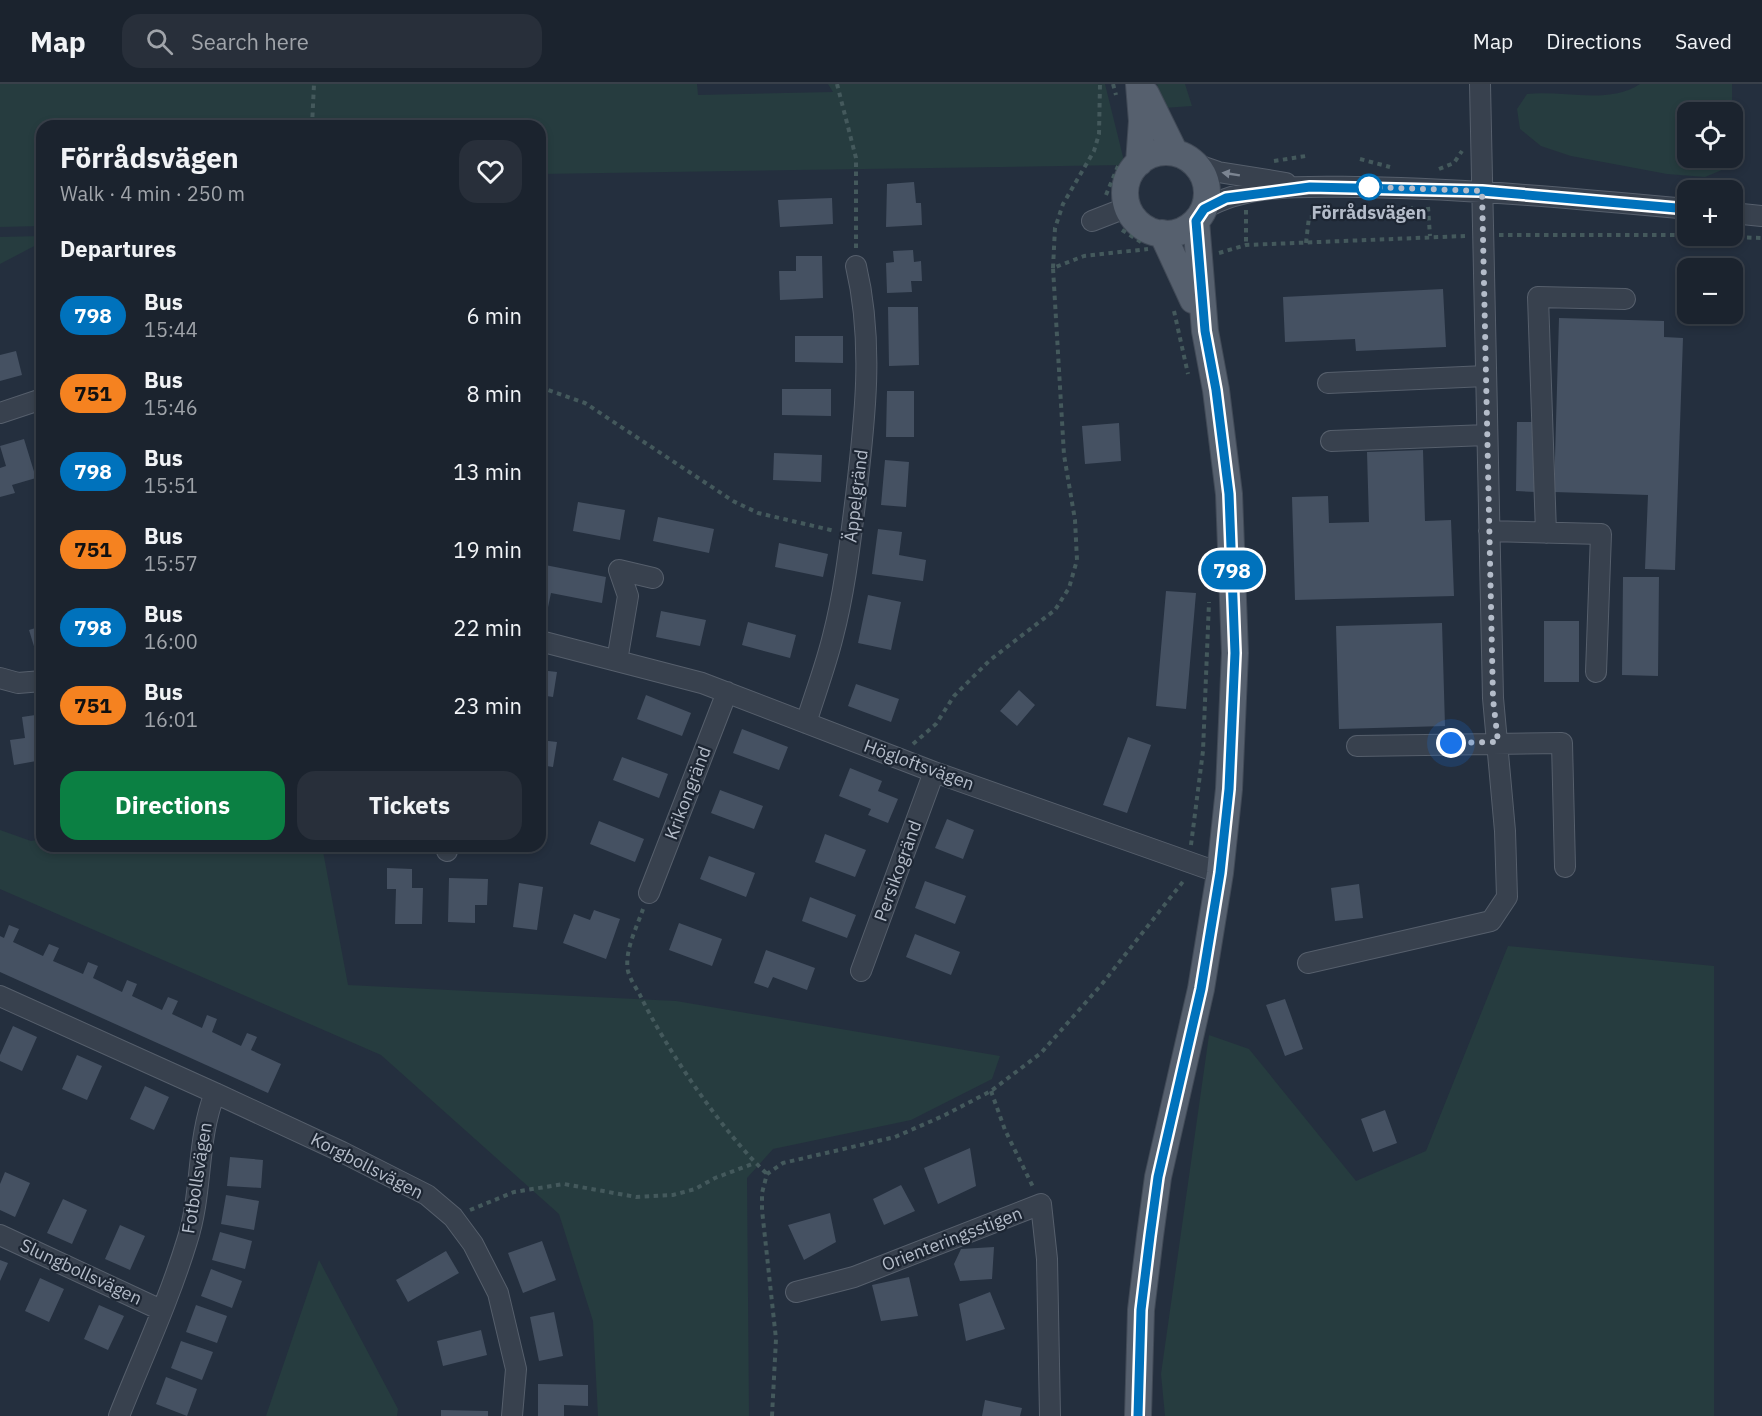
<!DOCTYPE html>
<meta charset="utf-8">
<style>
body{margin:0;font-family:"IBM Plex Sans",sans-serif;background:#282f3a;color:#f1f3f6;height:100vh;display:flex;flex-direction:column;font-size:22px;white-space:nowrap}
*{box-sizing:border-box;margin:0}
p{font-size:20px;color:#a0a4aa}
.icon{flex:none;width:33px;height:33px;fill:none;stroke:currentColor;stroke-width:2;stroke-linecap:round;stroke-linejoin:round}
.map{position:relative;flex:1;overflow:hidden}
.details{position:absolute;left:36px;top:36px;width:510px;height:732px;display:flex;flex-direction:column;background:#1b232e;border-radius:18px;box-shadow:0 3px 9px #0003,0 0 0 2px #39404a}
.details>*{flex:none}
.badge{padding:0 12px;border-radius:20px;font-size:21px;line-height:39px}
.controls{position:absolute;left:1677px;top:18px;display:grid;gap:12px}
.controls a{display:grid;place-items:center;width:66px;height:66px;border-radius:12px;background:#1b232e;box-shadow:0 3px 9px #0003,0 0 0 2px #39404a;font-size:30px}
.you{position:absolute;width:30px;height:30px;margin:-15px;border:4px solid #fff;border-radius:50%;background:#1a73e8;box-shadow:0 0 0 9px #1a73e833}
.map>.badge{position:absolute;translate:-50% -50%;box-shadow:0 0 0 3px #fff}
h2{padding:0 24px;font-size:22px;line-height:54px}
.round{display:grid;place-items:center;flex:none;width:63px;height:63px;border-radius:18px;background:#282f3a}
.headline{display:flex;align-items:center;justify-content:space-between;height:102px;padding:0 24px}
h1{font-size:28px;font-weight:700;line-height:45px}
.action{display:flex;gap:12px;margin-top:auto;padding:12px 24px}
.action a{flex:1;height:69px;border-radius:18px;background:#0b8043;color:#fff;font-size:24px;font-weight:700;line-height:69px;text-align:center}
.action a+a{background:#282f3a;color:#f1f3f6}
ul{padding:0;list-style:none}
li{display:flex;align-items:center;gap:18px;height:78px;padding:0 24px}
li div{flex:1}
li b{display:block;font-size:22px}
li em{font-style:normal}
li .badge{min-width:66px;font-weight:700;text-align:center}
header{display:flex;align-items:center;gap:36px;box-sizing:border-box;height:84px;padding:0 30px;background:#1b232e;border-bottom:2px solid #39404a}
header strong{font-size:28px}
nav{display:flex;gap:33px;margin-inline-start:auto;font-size:21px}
.search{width:420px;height:54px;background:#282f3a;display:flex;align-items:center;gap:15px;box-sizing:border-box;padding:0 21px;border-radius:18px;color:#a0a4aa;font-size:22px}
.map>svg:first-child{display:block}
.green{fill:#263c3f}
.building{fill:#455162}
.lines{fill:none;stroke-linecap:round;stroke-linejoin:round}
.minor-casing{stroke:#565f6c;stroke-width:22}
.major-casing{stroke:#414a57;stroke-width:28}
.path{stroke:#44595c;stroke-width:4;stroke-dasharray:4.5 4.5;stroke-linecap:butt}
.minor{stroke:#38414e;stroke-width:20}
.major{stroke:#56606e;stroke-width:26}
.oneway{fill:#7c8592}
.line-casing{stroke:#fff;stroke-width:14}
.line{stroke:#0072bc;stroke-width:9}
.walk{stroke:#b4bcc9;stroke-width:6;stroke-dasharray:0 10.8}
.stop-dot{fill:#fff;stroke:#0072bc;stroke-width:3}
.labels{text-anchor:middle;stroke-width:4.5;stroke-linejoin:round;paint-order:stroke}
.stop-label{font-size:18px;font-weight:bold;fill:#b4bcc9;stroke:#1d2633}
.street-label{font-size:18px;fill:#b4bcc9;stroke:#1d2633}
</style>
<header>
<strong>Map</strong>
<div class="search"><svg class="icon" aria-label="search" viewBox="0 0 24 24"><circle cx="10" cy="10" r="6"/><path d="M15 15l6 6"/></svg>Search here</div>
<nav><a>Map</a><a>Directions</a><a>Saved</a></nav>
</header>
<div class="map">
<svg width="1762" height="1332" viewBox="0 0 1762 1332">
<rect width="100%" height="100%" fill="#242f3e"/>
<!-- green -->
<path class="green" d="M0,0H697L698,11L833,8L828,0H1105L1125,81L540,90V42H42V142L0,143Z
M1157,0H1185L1192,22L1164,24Z
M1640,0H1732V28H1688V74H1729V83L1705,93L1667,90L1571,72L1541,62L1520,45L1517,25L1527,10C1563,6 1608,21 1640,0Z
M42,152V158L0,180V153Z
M0,746L31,757L42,755V762H322L348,901L676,917L1000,972L992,995L911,1036L773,1065L747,1094L749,1332H598L593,1237L559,1130L381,971L0,805Z
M1508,862L1714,882V1332H1165L1161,1290L1209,951L1249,965L1356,1097L1426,1067Z
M319,1176L398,1325L397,1332H266Z"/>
<!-- building -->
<path class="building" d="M914,98L916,119H921L922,141L886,143L887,100Z
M832,114L833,140L780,143L778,116Z
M913,166L914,178L921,177L922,197H911L912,208L887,209L886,179L894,178L893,167Z
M796,172H822L823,214L780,216L779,187H796Z
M1443,205L1446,263L1356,267L1355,255L1285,258L1283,213Z
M888,223H918L919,281L889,282Z
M1559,234L1664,237V253L1683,254L1675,486L1645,485L1648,411L1554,408Z
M795,252H843V279L795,278Z
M42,259V279H41L36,260Z
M16,267L22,291L0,297V271Z
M782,305H831V332L782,331Z
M887,307H914V353H886Z
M1517,338H1538L1536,408L1516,407Z
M1119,339L1121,377L1085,380L1082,342Z
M24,355L36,394L12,401L15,409L0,413V384L6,382L0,362Z
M1423,366L1425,437L1451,436L1454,512L1295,516L1292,413L1328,412L1329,439L1369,438L1367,368Z
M774,369L822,371L821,398L773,396Z
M885,376L909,378L906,423L881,421Z
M578,418L625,426L620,456L573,447Z
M658,433L714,445L709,469L653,457Z
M878,445L902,448L899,471L926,476L923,497L872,490Z
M779,459L828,470L823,493L775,483Z
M540,480L606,493L602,519L551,509L547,528L540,526Z
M1623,493H1659L1658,592L1622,591Z
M1166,507L1196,509L1186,625L1156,622Z
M868,511L901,518L891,566L858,559Z
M661,527L706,536L700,562L656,553Z
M1544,537H1579V598H1544Z
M748,538L796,551L790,574L742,561Z
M1442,539L1445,642L1339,645L1336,542Z
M42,542V571L37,572L29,546Z
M540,586L557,588L553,613L540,611Z
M856,600L899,615L891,638L848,622Z
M1019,606L1035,621L1017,642L1000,627Z
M646,611L691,629L682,652L637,635Z
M42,630V676L14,681L10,656L25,654L22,633Z
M742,645L788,663L779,686L733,669Z
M1128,653L1151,661L1127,729L1103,721Z
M540,656L557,658L553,683L540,681Z
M622,673L668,690L659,714L613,696Z
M850,684L882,697L878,707L898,715L888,739L868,731L871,725L839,712Z
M720,706L763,722L754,745L711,729Z
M947,735L974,746L963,775L935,764Z
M599,737L644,755L635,778L590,760Z
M825,750L866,766L855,793L815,778Z
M709,772L755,789L746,813L700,795Z
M387,784L412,785V804H423L422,840H395L396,805H387Z
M449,794L488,795L487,821H475V839L448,838Z
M925,797L966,812L955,840L915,824Z
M519,799L543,803L537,846L513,843Z
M1359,800L1363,834L1335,837L1331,804Z
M810,813L856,831L847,854L802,837Z
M594,826L620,835L606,875L563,859L574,830L590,836Z
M679,839L722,855L712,882L669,866Z
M9,841L19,845L13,858L43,872L49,860L59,864L53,877L83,890L88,878L98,882L93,894L122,908L127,896L137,900L132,912L162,926L168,913L178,917L172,930L202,944L207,931L217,935L212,948L241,962L247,949L257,953L251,966L281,980L268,1009L0,888V852L4,854Z
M915,850L960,868L951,891L906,873Z
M766,866L815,884L807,906L773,893L768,904L754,899Z
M1285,915L1303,965L1285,972L1266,921Z
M13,942L37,953L22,987L0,977V971Z
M77,971L102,982L87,1016L62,1005Z
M145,1002L169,1013L154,1046L130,1035Z
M1385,1026L1397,1059L1373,1068L1361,1035Z
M970,1064L976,1102L938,1120L924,1084Z
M230,1073L263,1076L261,1104L227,1102Z
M5,1088L30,1099L15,1133L0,1126V1100Z
M901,1101L915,1127L884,1141L873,1115Z
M226,1111L259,1117L254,1146L221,1140Z
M63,1115L87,1126L72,1160L47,1149Z
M830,1129L836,1158L804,1176L788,1141Z
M120,1141L145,1152L130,1186L105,1175Z
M220,1148L252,1157L245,1185L212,1176Z
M542,1157L556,1196L523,1209L508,1169Z
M994,1163L992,1195L960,1197L954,1180L961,1165Z
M446,1167L459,1189L408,1218L396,1196Z
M0,1176L8,1179L0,1197Z
M211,1185L242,1197L232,1224L201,1212Z
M909,1193L918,1232L881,1237L872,1201Z
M40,1194L64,1205L49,1238L25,1227Z
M990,1208L1005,1245L966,1257L959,1220Z
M99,1221L124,1232L108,1266L84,1255Z
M196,1221L227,1232L217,1259L186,1248Z
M554,1228L563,1272L539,1277L530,1233Z
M481,1246L487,1271L443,1282L437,1257Z
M181,1257L213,1268L202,1296L171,1284Z
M166,1293L197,1305L187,1332L156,1320Z
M538,1300L588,1301V1322L564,1321V1332H538Z
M985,1316L1022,1324L1020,1332H982Z
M441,1326L488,1327V1332H441Z"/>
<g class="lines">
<!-- minor casing -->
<g class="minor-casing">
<path id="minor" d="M1195,80L1218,88L1286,99
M1204,125C1250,98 1313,103 1364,103C1473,105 1580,115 1688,125
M1732,129L1762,132
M1092,137L1128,123
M1328,299L1486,292
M0,329L42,315
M1331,357L1487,351
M1489,447L1601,450L1596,588
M1546,449L1538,213L1625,215
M540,557L702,599L934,688L1220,789
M617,577L628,512L619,486L653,494
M0,594L18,599L42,597
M806,639C815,610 826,581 833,552C845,506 850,459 856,412C865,335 874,258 856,182
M1357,662L1562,659L1565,783
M447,767L448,762
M649,809L727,608
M1308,879L1491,837L1507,813L1505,747L1493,614L1480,0
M861,887L934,688
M0,912L215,1009C196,1057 203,1108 187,1157C169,1216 142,1274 119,1332
M215,1009L342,1068L427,1111L453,1133L473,1160L498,1209L516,1285L512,1332
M0,1151L161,1226
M796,1208L854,1193L1041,1120L1047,1175L1050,1332"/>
</g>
<!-- major casing -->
<g class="major-casing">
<path id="major" d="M1146,10L1175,69
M1125 109a41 41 0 1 1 82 0a41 41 0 1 1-82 0Z
M1139,79L1142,37L1139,0
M1162,149L1193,216
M1138,1332L1141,1226L1150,1152L1158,1093L1201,905L1220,789L1229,705L1235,569L1229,410L1216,306L1205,247L1196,137"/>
</g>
<!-- path -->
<path class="path" d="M837,0L856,74V165
M1113,0L1116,11
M312,42L314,0
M1360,75L1390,83
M1274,77L1306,72
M1439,85L1454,79L1462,67
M1106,111L1118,82
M1428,123L1430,152
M1246,126V161
M1376,132L1413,124
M1122,146L1141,158
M1499,151H1688
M1693,152L1762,154
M1306,159L1309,133H1318
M1219,169L1246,161L1465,152
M1053,184L1055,144L1063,120L1094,67L1099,50L1100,0
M1174,227L1188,290
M540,303L585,319L733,417L758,429L835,447
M913,660L936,640L954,612L990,576L1055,526L1069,504L1077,476L1075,436L1064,371L1053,184L1084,172L1148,165
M1191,761L1203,667L1209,518
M643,825C637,843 624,867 628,887C630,895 636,904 640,911C666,965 724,1050 767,1090
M991,1007L1005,1046L1034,1105
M470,1126L514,1108L564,1100L636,1113L673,1111L695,1105L715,1094L755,1079
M772,1332L776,1255L762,1126V1109L767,1090L783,1079L895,1053L943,1032L991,1007L1041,969L1102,900L1185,795"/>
<!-- minor -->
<use href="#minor" class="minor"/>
<!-- major -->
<use href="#major" class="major"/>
</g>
<!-- one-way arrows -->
<defs><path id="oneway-solid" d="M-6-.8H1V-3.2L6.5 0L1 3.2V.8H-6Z" transform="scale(1.5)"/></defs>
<use class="oneway" href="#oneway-solid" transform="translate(1231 90) rotate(-171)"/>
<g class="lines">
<!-- line casing -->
<g class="line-casing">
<path id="line" d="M1138,1332L1141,1226L1150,1152L1158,1093L1201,905L1220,789L1229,705L1235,569L1229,410L1216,306L1205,247L1196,137L1204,125L1226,114L1310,103L1482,107L1688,125"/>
</g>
<!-- line -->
<use href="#line" class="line"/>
<!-- walk -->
<path class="walk" d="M1369,103L1482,107L1493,615L1498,658L1451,659"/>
</g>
<!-- markers -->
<circle class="stop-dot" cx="1369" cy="103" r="12"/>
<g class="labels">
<!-- stop labels -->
<g class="stop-label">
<text x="1369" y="135">Förrådsvägen</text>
</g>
<!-- street labels -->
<g class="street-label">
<text transform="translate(856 412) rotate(-83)" y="6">Äppelgränd</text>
<text transform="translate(919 681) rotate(20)" y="6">Högloftsvägen</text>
<text transform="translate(688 709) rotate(-69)" y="6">Krikongränd</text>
<text transform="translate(898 787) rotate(-70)" y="6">Persikogränd</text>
<text transform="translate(367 1082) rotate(27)" y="6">Korgbollsvägen</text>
<text transform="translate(197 1094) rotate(-81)" y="6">Fotbollsvägen</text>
<text transform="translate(952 1155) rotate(-21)" y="6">Orienteringsstigen</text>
<text transform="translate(81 1188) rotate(25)" y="6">Slungbollsvägen</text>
</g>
</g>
</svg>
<div class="controls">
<a><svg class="icon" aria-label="locate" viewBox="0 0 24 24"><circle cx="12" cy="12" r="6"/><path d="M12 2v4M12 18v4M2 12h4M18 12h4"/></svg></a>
<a>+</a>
<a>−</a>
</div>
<div class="you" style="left:1451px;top:659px"></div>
<b class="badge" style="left:1232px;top:486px;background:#0072bc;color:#fff">798</b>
<section class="details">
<div class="headline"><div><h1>Förrådsvägen</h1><p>Walk · 4 min · 250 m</p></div><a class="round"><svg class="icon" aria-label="heart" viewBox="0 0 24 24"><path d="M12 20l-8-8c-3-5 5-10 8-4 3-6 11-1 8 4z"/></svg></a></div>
<h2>Departures</h2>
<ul>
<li><span class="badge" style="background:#0072bc;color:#fff">798</span><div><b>Bus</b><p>15:44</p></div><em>6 min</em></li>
<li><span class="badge" style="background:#f58220;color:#111">751</span><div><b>Bus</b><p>15:46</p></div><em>8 min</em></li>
<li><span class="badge" style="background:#0072bc;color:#fff">798</span><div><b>Bus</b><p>15:51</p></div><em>13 min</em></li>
<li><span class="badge" style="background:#f58220;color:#111">751</span><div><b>Bus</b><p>15:57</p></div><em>19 min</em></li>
<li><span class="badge" style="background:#0072bc;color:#fff">798</span><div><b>Bus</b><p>16:00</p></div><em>22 min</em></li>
<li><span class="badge" style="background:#f58220;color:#111">751</span><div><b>Bus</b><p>16:01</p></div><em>23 min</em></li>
</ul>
<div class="action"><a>Directions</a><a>Tickets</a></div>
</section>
</div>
